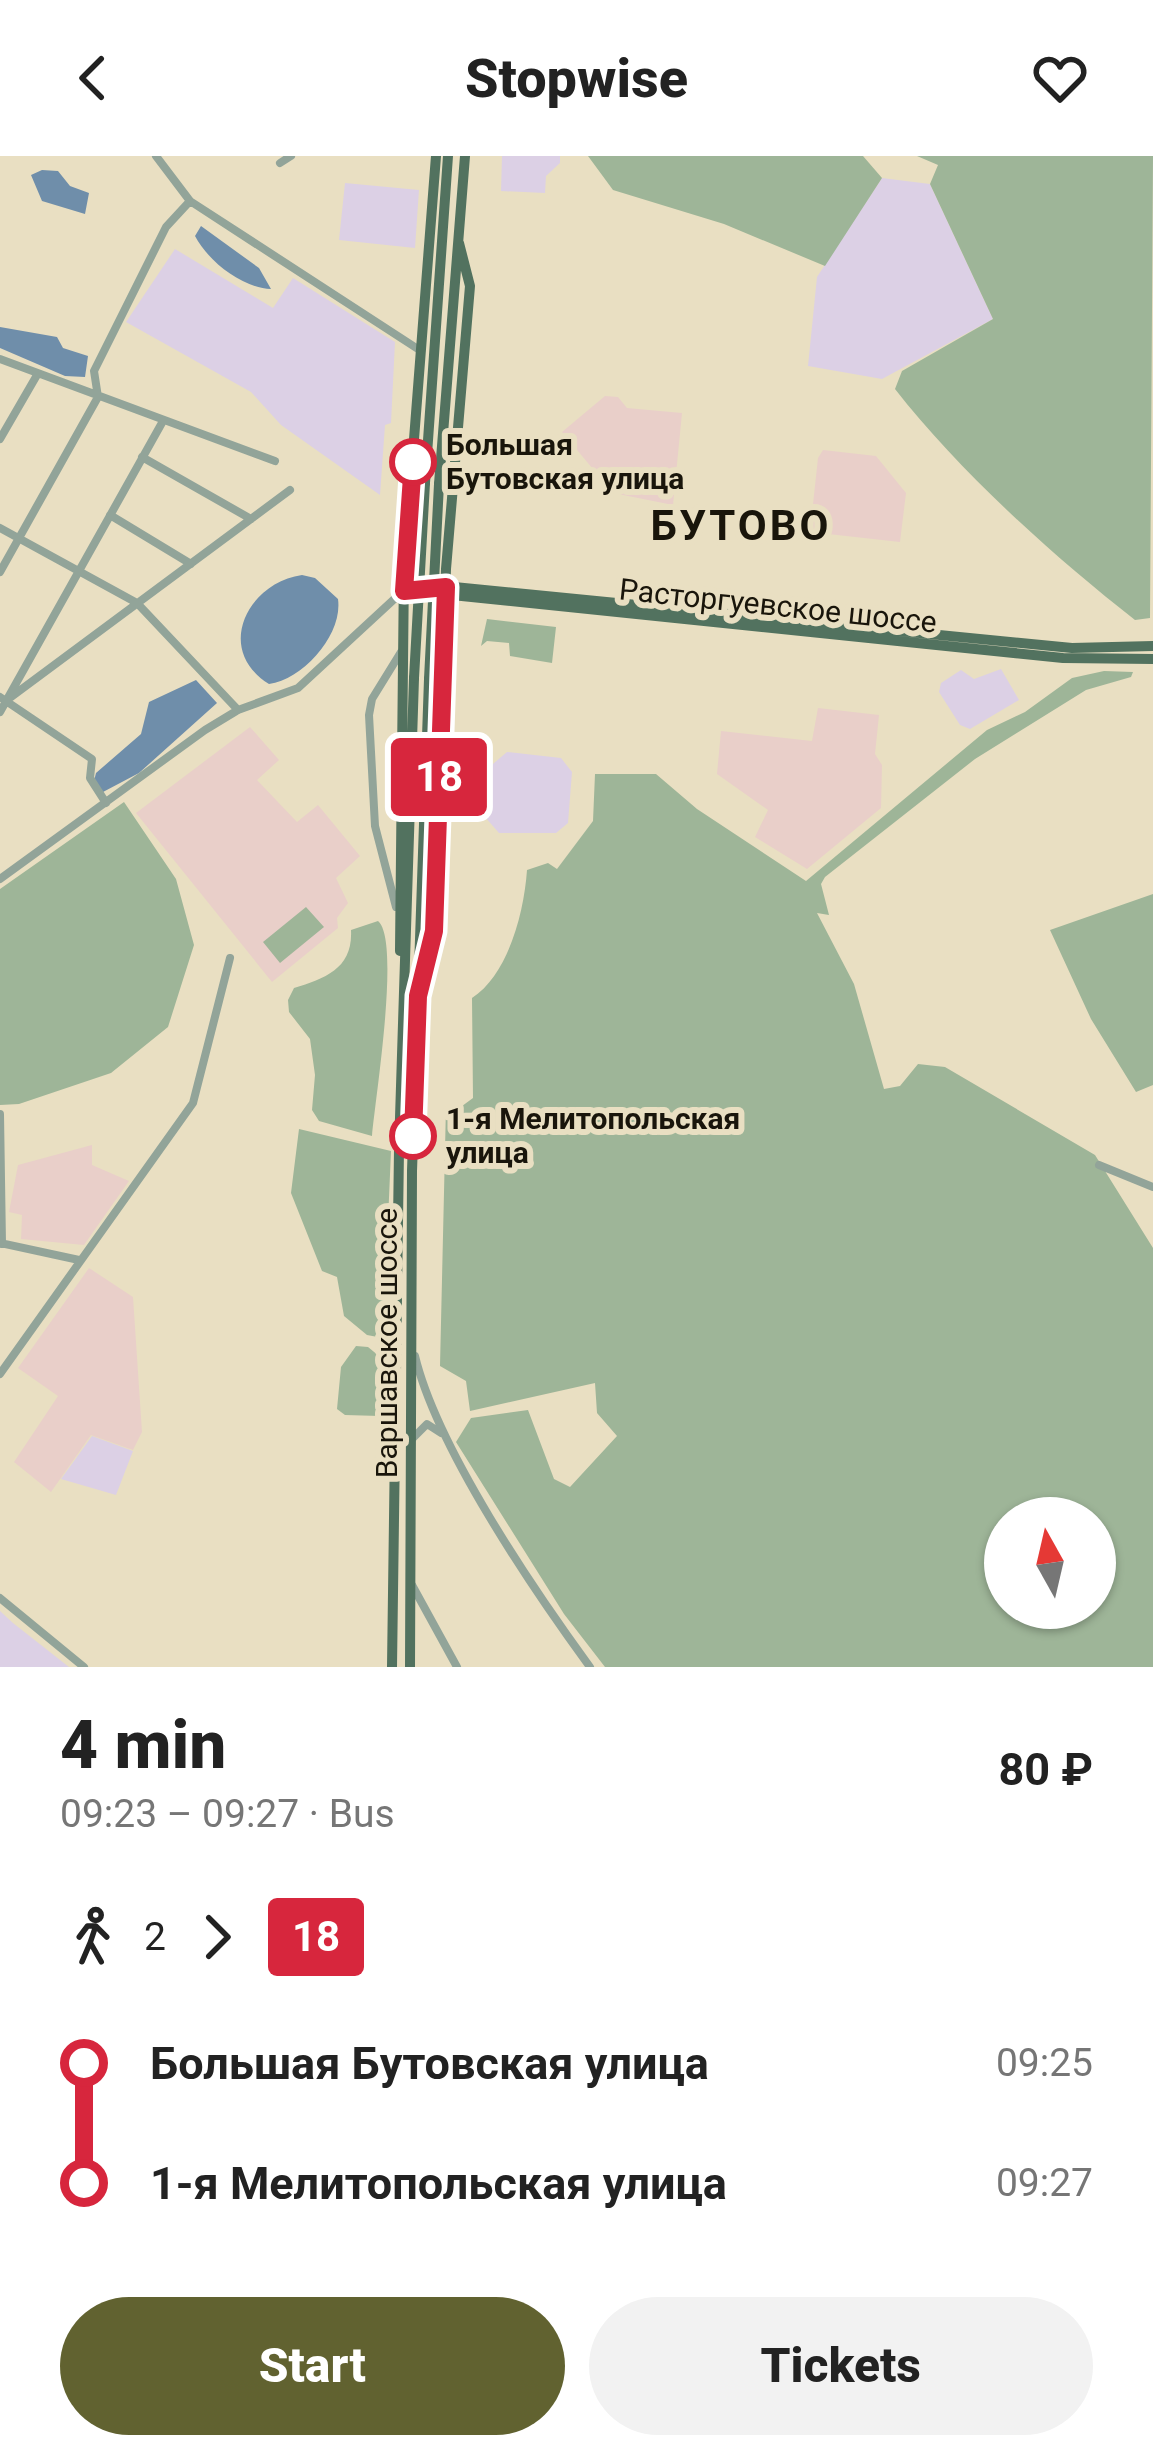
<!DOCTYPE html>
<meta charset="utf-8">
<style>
body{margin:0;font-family:Roboto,sans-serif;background:#f2f2f2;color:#222;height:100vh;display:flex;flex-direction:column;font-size:45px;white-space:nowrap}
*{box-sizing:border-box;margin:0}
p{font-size:39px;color:#767676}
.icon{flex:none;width:66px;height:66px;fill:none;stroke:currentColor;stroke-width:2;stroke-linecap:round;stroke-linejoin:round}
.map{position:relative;height:1511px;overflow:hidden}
.sheet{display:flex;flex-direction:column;background:#fff;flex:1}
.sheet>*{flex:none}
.badge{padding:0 24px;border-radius:9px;font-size:42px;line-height:78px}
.needle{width:78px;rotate:352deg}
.fabs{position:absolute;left:984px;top:1341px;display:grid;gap:24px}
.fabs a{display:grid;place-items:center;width:132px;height:132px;border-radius:50%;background:#fff;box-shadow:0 3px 9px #0004;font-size:60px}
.map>.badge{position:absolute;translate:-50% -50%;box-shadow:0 0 0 6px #fff}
.legs{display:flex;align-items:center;gap:18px;height:132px;padding:0 60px;font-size:39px}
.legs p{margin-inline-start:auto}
.overview{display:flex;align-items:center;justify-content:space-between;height:204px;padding:0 60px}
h1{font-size:66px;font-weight:800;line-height:90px}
.primary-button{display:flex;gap:24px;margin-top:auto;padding:24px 60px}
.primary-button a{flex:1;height:138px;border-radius:72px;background:#616230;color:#fff;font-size:48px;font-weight:800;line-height:138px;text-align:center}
.primary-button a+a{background:#f2f2f2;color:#222}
ul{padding:0 60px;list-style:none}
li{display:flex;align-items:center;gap:42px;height:120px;font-size:45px}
li i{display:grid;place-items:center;width:18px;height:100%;margin:0 15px;background:currentColor}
li i::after{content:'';width:30px;height:30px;margin:-15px;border:9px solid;border-radius:50%;background:#fff}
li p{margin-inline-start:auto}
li:first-child i{background:linear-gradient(#0000 50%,currentColor 0)}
li:last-child i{background:linear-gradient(currentColor 50%,#0000 0)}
header{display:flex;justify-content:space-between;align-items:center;height:156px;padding:0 60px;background:#fff;font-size:54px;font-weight:800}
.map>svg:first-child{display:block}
.industrial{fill:#dcd0e5}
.education{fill:#e9cfc9}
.green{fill:#9eb598;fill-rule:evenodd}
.water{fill:#6f8eaa}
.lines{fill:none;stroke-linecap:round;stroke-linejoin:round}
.minor{stroke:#92a499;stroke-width:8}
.major{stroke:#52725f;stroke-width:10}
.major-bridge{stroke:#52725f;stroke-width:10}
.line-1-casing{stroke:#fff;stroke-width:27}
.line-1{stroke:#d7263d;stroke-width:18}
.stop-1-dot{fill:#fff;stroke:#d7263d;stroke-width:6}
.labels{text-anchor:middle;stroke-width:12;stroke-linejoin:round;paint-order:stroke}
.stop-label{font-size:30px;font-weight:bold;fill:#19150b;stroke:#e9dfc2;text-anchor:start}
.street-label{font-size:30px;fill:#19150b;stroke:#e9dfc2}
.district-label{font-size:42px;font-weight:bold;letter-spacing:3px;fill:#19150b;stroke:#e9dfc2}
</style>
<header><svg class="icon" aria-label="back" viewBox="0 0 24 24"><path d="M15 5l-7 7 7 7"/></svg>Stopwise<svg class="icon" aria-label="heart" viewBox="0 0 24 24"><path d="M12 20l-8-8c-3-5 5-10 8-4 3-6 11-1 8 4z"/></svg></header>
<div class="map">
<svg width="1153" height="1511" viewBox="0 0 1153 1511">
<rect width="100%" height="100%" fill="#e9dfc2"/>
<!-- industrial -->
<path class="industrial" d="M502,0H560V7L546,20L545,37L501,35Z
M882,22L930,28L993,163L882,223L808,210L817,121Z
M345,27L419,34L415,92L339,84Z
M175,93L273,152L293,122L395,186L391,267L385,269L380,339L281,269L251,236L126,166Z
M1001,513L1019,544L970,573L960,569L939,536L941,527L961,514L974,523Z
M507,596L561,602L572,616L568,667L556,677H499L485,661L487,613Z
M92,1280L133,1295L116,1339L61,1323Z
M0,1455L13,1467L69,1511H0Z"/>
<!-- education -->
<path class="education" d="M605,240L618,241L627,252L682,257L673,349L613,337L562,276Z
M823,294L876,300L906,337L900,386L810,376L818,302Z
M818,552L879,559L875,598L882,609L881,652L807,713L755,681L768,654L717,618L721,575L812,585Z
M250,571L279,604L257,624L297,666L318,649L360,700L336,722L348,747L337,762L338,772L272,826L136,657Z
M92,989V1009L129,1025L84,1089L21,1083L22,1059L9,1056L18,1009Z
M89,1112L133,1141L142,1276L133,1294L91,1279L51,1336L14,1306L58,1240L18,1212Z"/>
<!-- green -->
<path class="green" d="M588,0H863L882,22L825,110L724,68L613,34Z
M917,0H1153L1150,462L1135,464C1052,399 960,316 895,233L902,215L993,163L930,28L938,9Z
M487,463L556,471L552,507L510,500L509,487L487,485L481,490Z
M1104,515L1133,516L1131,521L1086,534L975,603L825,721L821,728L829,759L817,757L854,828L884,933L900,930L918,908L945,911L1095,999L1153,1092V1511H605L564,1458L456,1286L471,1262L528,1254L554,1323L570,1331L617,1280L597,1257L595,1227L470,1255L466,1225L440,1210L446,950L458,953L473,942L472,842C508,819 524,757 527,714L548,707L557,713L593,665L595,618H656L697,653L806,725L987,574L1025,556L1072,522ZM1005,1362H1095V1452H1005Z
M124,646L176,723L194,789L168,871L111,917L19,948L0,949V733Z
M1153,738V929L1136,936L1091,863L1050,774Z
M306,751L324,771L280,807L263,786Z
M378,765C401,784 375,944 372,980L319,965L312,954L315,919L310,883L289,856L288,844L294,832C326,822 353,812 351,774Z
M299,973L391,995L383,1182L367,1179L344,1160L337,1121L322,1115L291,1037Z
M356,1190L368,1191L379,1200L380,1260L345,1259L337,1253L341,1211Z"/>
<!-- water -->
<path class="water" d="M42,14L58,15L70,30L89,37L85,58L42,45L31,19Z
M201,70L259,112L271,133C242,132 208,105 195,80Z
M0,171L57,181L63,192L88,200L85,221L65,220L0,192Z
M302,419L315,422L338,443C343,478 304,523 269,528C214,494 247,427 302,419Z
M196,524L217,547L139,617L103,636L94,625L96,617L141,578L149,546Z"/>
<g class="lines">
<!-- minor -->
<path class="minor" d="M156,0L190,45L421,195
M280,7L291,0
M0,203L275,305
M0,283L37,219
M142,301L251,363
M110,359L191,408
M0,372L137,447L238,554
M0,416L98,241L94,215L166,71L190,45
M0,541L92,603L90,622L106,647
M7,544L290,334
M0,556L163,265
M0,723L205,574L238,554L298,532L403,435
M396,751L375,670L369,559L372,543L401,496
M0,958L2,1088
M1099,1009L1153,1031
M0,1087L79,1104
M415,1200C437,1292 533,1433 590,1511
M0,1218L193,947L230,802
M412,1283L427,1268L441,1277
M412,1429L457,1511
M0,1442L84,1511"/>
<!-- major -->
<path class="major" d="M425,327L448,0
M439,328L465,0
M454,431L1072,492L1153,490
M413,435L1063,502L1153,503
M400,795L404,412L436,0
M425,813L434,775L446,413L470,130L459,87
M392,1511L399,993L414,522
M410,1511L412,1015L429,523"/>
<!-- major-bridge -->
<path class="major-bridge" d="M414,522L425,327
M429,523L439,328"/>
</g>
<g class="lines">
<!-- line-1 casing -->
<g class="line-1-casing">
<path id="line-1" d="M413,980L418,840L434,775L446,431L404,435L413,306"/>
</g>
<!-- line-1 -->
<use href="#line-1" class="line-1"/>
</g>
<!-- markers -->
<g class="stop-1-dot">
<circle cx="413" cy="306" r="21"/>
<circle cx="413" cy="980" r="21"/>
</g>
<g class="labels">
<!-- stop labels -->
<g class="stop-label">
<text x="446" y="299">Большая<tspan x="446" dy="34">Бутовская улица</tspan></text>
<text x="446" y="973">1-я Мелитопольская<tspan x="446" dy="34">улица</tspan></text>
</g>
<!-- street labels -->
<g class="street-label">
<text transform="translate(778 450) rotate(6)" y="10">Расторгуевское шоссе</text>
<text transform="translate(387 1187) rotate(-90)" y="10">Варшавское шоссе</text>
</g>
<!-- district labels -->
<g class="district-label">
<text x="741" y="384">БУТОВО</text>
</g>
</g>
</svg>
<div class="fabs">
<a><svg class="needle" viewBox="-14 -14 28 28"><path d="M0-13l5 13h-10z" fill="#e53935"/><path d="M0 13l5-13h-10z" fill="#767676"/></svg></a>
</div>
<b class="badge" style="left:439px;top:621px;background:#d7263d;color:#fff">18</b>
</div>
<section class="sheet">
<div class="overview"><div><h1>4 min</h1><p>09:23 – 09:27 · Bus</p></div><b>80 ₽</b></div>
<div class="legs"><svg class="icon" aria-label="walk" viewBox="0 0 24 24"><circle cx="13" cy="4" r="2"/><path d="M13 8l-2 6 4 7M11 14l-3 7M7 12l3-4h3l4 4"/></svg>2<svg class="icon" aria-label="forward" viewBox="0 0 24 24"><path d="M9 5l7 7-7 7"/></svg><b class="badge" style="background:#d7263d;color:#fff">18</b></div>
<ul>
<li><i style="color:#d7263d"></i><b>Большая Бутовская улица</b><p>09:25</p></li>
<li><i style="color:#d7263d"></i><b>1-я Мелитопольская улица</b><p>09:27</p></li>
</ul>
<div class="primary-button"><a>Start</a><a>Tickets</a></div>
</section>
